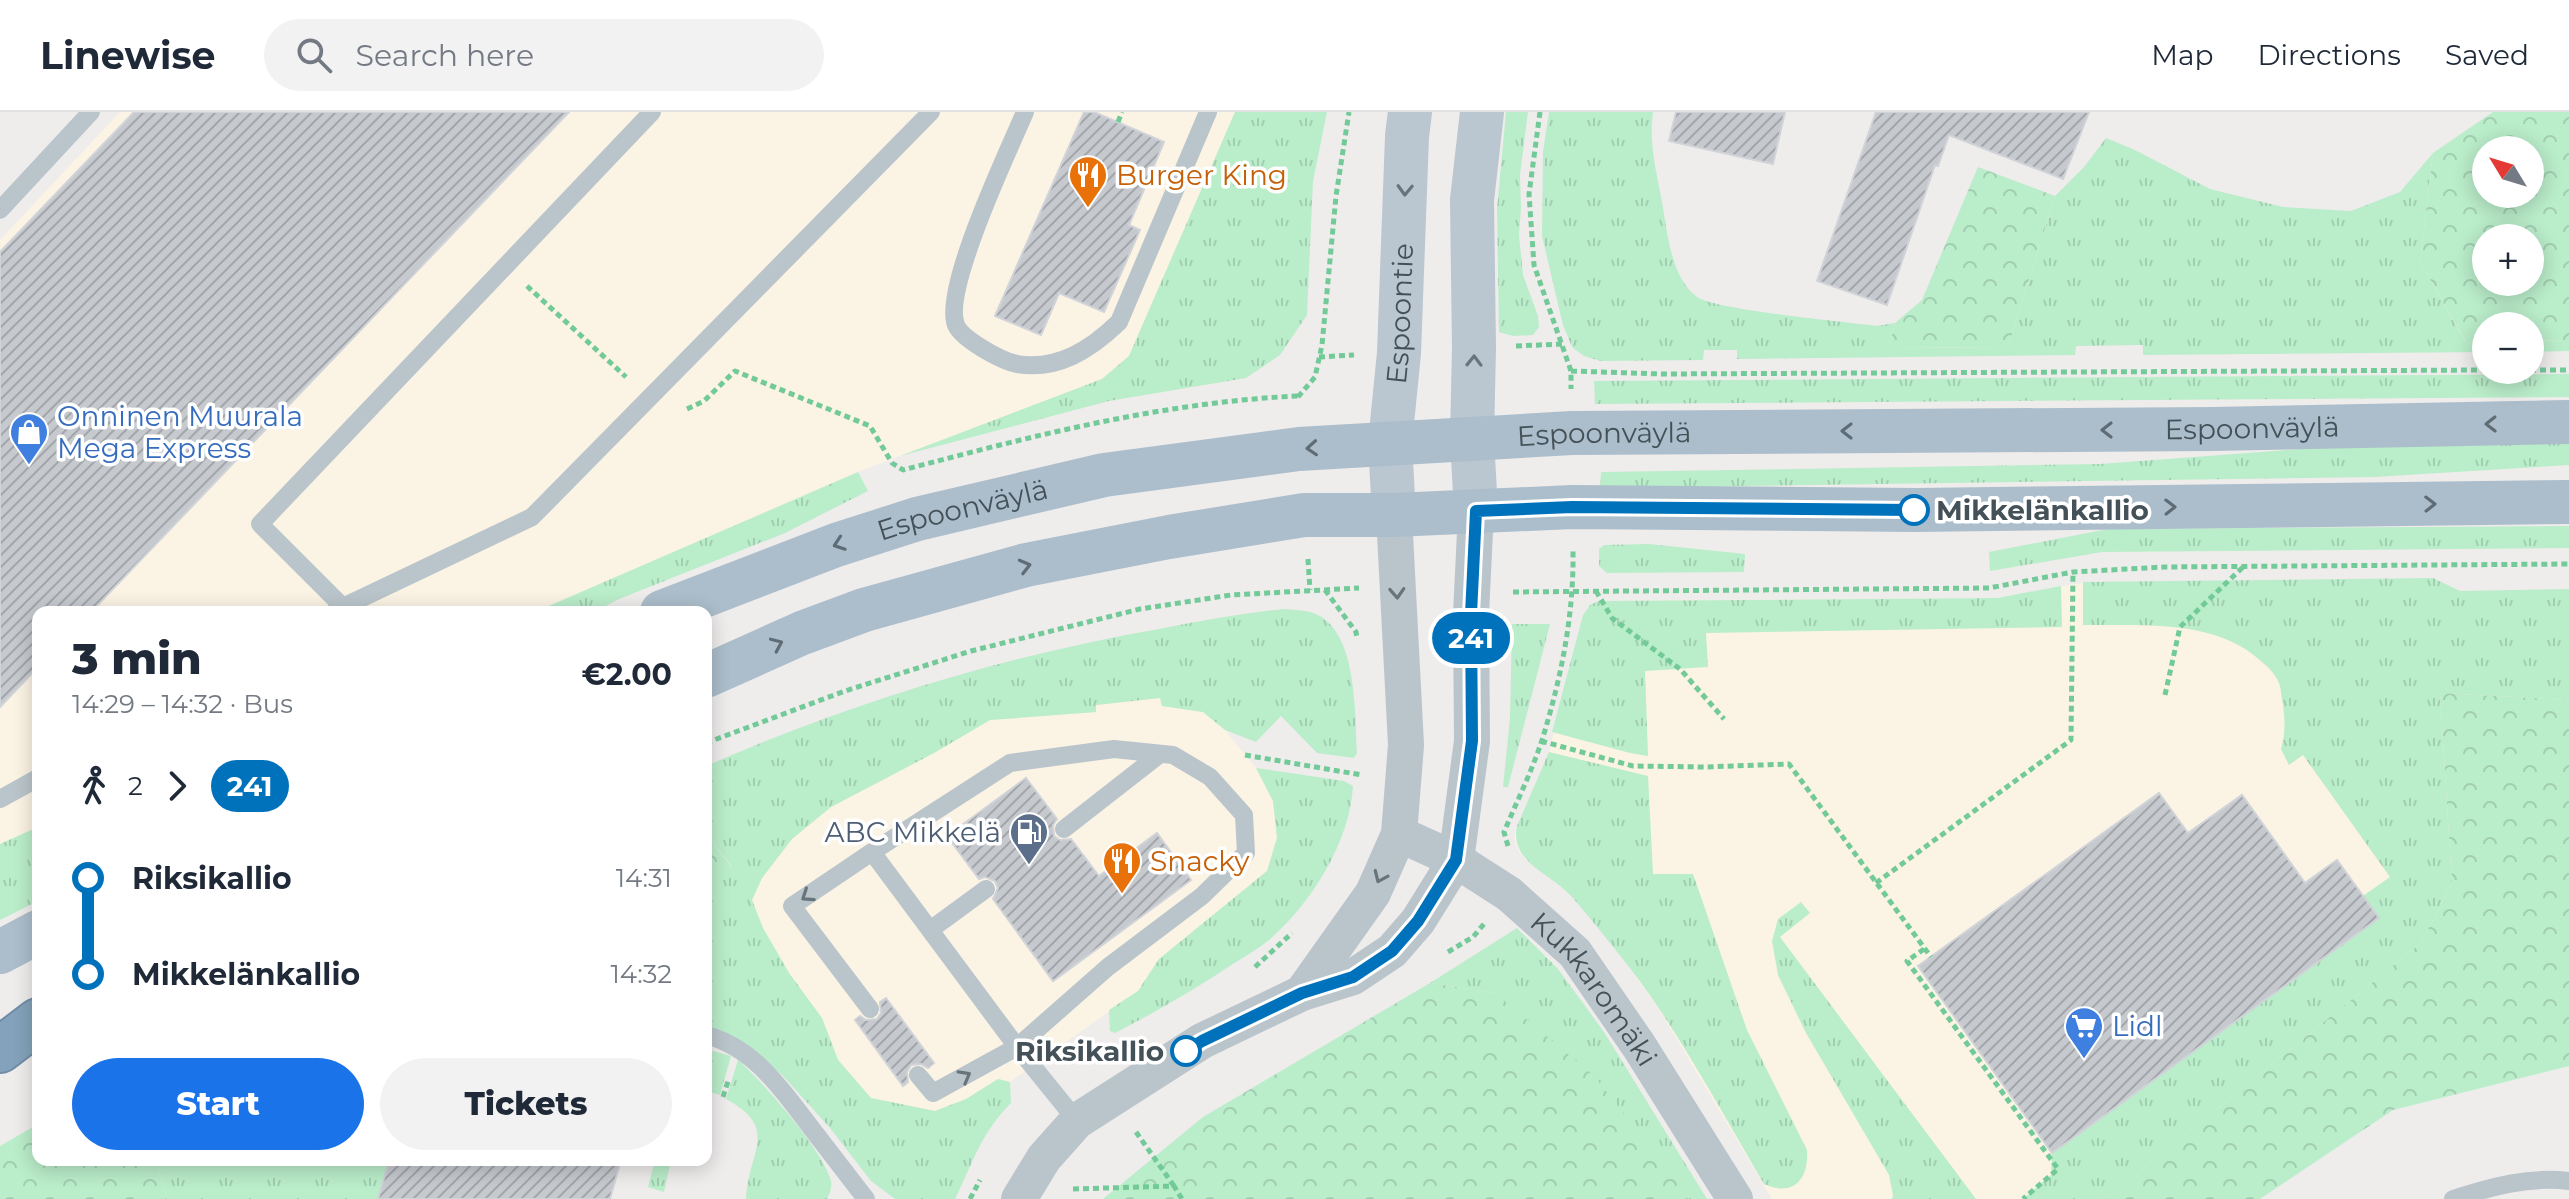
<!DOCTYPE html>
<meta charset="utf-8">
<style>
body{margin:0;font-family:Montserrat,sans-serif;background:#f2f2f3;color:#1f2937;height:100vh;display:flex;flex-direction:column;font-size:30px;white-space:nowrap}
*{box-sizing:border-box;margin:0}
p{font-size:26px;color:#747a83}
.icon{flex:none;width:44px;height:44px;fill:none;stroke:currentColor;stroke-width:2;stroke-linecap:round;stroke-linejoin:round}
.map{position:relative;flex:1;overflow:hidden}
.details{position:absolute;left:32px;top:494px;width:680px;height:560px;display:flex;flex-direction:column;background:#fff;border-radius:16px;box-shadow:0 4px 20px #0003}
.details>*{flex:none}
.badge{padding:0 16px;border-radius:26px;font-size:28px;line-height:52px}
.needle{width:52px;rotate:308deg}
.tools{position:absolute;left:2472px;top:24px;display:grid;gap:16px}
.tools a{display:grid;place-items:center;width:72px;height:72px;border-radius:50%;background:#fff;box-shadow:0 4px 20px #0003;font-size:40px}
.map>.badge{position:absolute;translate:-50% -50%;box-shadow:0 0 0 4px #fff}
.legs{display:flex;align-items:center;gap:12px;height:88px;padding:0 40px;font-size:26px}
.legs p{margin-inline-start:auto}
.headline{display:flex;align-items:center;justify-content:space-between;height:136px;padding:0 40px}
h1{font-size:44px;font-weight:800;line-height:60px}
.primary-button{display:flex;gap:16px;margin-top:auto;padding:16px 40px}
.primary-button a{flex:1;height:92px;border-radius:48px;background:#1a73e8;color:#fff;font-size:32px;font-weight:800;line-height:92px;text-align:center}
.primary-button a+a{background:#f2f2f3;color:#1f2937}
ul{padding:0 40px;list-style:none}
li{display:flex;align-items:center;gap:28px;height:96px;font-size:30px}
li i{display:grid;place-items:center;width:12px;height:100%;margin:0 10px;background:currentColor}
li i::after{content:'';width:20px;height:20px;margin:-10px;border:6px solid;border-radius:50%;background:#fff}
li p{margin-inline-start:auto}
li:first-child i{background:linear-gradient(#0000 50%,currentColor 0)}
li:last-child i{background:linear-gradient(currentColor 50%,#0000 0)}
header{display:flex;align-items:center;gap:48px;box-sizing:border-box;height:112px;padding:0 40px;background:#fff;border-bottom:2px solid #e0e1e3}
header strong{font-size:38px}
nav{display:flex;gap:44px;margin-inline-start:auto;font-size:28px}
.search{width:560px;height:72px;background:#f2f2f3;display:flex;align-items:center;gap:20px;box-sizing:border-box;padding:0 28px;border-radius:44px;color:#747a83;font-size:30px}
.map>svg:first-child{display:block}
.commercial{fill:#fbf3e4}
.grass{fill:url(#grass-tufts)}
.forest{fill:url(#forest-crowns);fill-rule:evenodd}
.building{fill:url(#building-hatch);stroke:#d0d3d8;stroke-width:2}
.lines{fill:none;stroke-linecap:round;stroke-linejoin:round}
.highway-casing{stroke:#708da6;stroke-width:48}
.path{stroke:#73ca99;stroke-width:5;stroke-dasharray:6 4;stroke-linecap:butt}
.lane{stroke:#bac5cb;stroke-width:18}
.street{stroke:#bac5cb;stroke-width:36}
.secondary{stroke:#bac6d0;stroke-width:44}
.primary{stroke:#acbecb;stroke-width:44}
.highway{stroke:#84a2bb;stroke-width:44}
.oneway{stroke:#68747d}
.oneway2{stroke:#5f6c76}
.oneway3{stroke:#68747b}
.line-1-casing{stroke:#fff;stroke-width:18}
.line-1{stroke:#0072bc;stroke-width:12}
.stop-1-dot{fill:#fff;stroke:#0072bc;stroke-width:4}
.labels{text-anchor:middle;stroke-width:7;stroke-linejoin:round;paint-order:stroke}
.food-label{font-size:28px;fill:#c56008;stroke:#fff;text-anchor:start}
.street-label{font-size:28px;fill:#455159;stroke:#fff}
.shop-label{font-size:28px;fill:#366cbe;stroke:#fff;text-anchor:start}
.stop-label{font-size:28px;font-weight:bold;fill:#455159;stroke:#fff;text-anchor:start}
.service-label{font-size:28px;fill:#4e5e75;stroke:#fff;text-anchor:end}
</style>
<header>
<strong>Linewise</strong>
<div class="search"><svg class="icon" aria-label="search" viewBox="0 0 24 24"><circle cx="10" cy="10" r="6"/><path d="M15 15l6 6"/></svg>Search here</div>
<nav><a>Map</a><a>Directions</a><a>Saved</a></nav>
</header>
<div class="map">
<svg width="2569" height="1087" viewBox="0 0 2569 1087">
<defs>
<pattern id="grass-tufts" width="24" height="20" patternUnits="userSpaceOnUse" patternTransform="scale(2)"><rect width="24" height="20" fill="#baedca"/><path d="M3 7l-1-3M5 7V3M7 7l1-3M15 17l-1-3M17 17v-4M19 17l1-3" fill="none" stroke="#a1cdb0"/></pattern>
<pattern id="forest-crowns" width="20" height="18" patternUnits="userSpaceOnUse" patternTransform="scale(2)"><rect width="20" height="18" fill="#baedca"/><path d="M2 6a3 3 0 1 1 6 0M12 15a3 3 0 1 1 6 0" fill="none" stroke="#a1cdb0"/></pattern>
<pattern id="building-hatch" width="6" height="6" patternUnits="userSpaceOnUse" patternTransform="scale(2)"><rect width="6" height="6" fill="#c6cacf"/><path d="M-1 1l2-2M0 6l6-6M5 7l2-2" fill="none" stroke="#a3a6ab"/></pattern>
</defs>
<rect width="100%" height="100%" fill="#efecec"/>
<!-- commercial -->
<path class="commercial" d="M120,0H1235L1129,244L1102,267L858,360L535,500H38V715L0,732V128Z
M2087,470L2440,581L2452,771L2106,1087H1772L1660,899L1616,837L1569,781L1526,748L1517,736L1514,726L1517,714L1549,640L1583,503L1590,493L1598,489L1997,486Z
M1161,586L1162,594L1203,600L1225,618L1256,656L1273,689L1277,726L1267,759L1159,847L1138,879L1010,970L998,967L966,987L935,999L871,986L838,947L822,907L789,861L763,816L752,788L762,766L792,727L831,695L934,641L990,608L1096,600V593Z"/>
<!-- grass -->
<path class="grass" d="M1235,0H1327L1313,69L1307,203L1280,243L1246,266L1109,289L900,344L1102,267L1129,244Z
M1506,0H1528L1520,63L1521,96L1519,123L1523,163L1538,204L1539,215L1533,223L1513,224L1499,220L1497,97Z
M1549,0H1653C1648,32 1658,65 1663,96C1668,126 1672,166 1697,185C1715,198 1847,210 1877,214L1895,211L1889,236L2008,235L2055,84L2084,55L2106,26L2135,38L2210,77L2283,95L2351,99L2400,80L2433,41L2420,150L2465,229H2486V240L2143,243V233L2076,234L2075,243L1737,247V238H1704L1703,248L1601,249L1584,244L1572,235L1563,213L1542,124L1543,40Z
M2569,228V239L2530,240V229Z
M2569,262V285L1595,292L1594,269Z
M2569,330V353L2374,365L1600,376L1601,360L2100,352L2354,333Z
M858,360L868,379L785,421L619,487L594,500H535Z
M2569,414V436L2102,440L1990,459L1989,440L2108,417Z
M1649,432L1745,442L1744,460L1607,461L1599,454V437L1604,433Z
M2433,466L2460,479L2569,477V588L2440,581L2452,771L2421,831L2106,1087H2023L2051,1063L2052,1041L2379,806L2363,784L2390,765L2303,643L2289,653L2281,637C2286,620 2285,604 2282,587C2281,582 2281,574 2278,569C2275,562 2268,555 2262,550C2215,506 2142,514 2083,513V470Z
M2061,474L2062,515L1706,521L1708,555L1645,559L1648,644L1630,641L1552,620L1583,503L1590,493L1598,489L1997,486Z
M1285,497C1293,498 1302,498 1310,500C1358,512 1355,603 1357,641L1354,646L1317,641L1281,604L1256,630L1225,618L1203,600L1162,594L1160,586L1096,593V600L990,608L934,641L831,695L792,727L762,766L752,788L763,816L789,861L822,906L838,948L871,986L935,999L966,987L998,967L1010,970L1011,991C981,1021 973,1050 955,1087H895L871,1069L830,1016L783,964L745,931L706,914V768L732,755L706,722V654C851,591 1003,544 1159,517C1201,509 1242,501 1285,497Z
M1512,512H1550L1508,675H1503L1510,606Z
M1549,640L1648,664L1653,762H1693L1747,918L1807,1038C1809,1068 1793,1085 1764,1072C1730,1014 1697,954 1660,898C1634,859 1603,822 1573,786C1553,762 1509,751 1517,714Z
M1256,656L1344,669L1353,674C1350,730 1311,792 1269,828C1258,837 1245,844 1233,852C1195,877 1156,900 1115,921L1110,919L1109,898L1138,879L1159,847L1267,759L1277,726L1273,689Z
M38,715V789L0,808V732Z
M1801,790L1810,801L1780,825L1976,1087H1892L1893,1083L1889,1063L1806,921L1778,863L1772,829L1778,807Z
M1517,816L1558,857L1604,920L1707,1087H1688L1685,1078L1495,881L1430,871Z
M706,937L731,944L720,983L706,979Z
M738,948C762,969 824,1039 831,1069C832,1075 830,1081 827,1087H746C748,1039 781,1017 726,987Z
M156,1048H389L378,1087H167Z
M655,1048H671L664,1080L648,1075Z"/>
<!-- forest -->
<path class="forest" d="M2493,0H2569V228L2530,229V214H2486V229L2466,230L2420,150L2433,41ZM2530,38V82H2486V38ZM2530,126V170H2486V126Z
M1978,55L2055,84L2008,235L1889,236L1895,211L1922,188Z
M2440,581L2569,588V954L2393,998L2260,1087H2106L2421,831L2452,771Z
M706,722L732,756L706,768Z
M1430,871L1495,881L1594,964L1685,1078L1688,1087H1103L1203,1005Z
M38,1012V1048H156L167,1087H0V1034Z"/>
<!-- building -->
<path class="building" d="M134,0H569L91,500H38V555L0,595V140Z
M1084,0H1094L1164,30L1129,113L1140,118L1104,200L1059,181L1041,223L995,204Z
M1676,0H1785L1773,52L1669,29Z
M1876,0H2089L2063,67L1949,23L1938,54L1935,53L1887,193L1817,169Z
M1026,666L1057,707L1053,713L1054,724L1060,728L1071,727L1099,764L1157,721L1191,768L1053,869L993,787L998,776L995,769L985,765L979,767L947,724Z
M2159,681L2188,721L2242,683L2305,771L2337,748L2379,806L2052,1041L1918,854Z
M886,886L934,951L928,956L921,952L911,953L907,960L908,970L903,974L855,908L860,904L866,908L877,907L881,901L880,890Z
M389,1048H621L610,1087H378Z"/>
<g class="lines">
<!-- highway casing -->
<g class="highway-casing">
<path id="highway" d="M0,938L38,909"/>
</g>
<!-- path -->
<path class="path" d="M1540,0L1529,82L1534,153L1571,259V277
M1118,10L1122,0
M527,174L626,265
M1516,234L1562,232
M1319,245L1354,243
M2530,258H2569
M1571,259L1662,262L2486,258
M1298,285L1315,265L1322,233L1336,84L1349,0
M687,297L704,289L735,259L870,314L892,351L903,358C1032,324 1164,290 1298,284
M1308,447L1310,478
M1325,478L1356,520L1357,526
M1596,479L1612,506L1680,557L1724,607
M1513,480L1989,476L2073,460L2164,455L2569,452
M2165,583L2180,515L2243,455
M1541,629L1633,654L1705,655L1789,652L1931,845
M706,631L845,579L971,539L1140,497L1231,483L1359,476
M1245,643L1362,663
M1508,734L1504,720C1517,689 1532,659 1542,628C1561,567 1574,503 1573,439
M1876,771L2071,628L2073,460
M1924,837L1907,849L2058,1057L2023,1087
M1448,840L1473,825L1484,812
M1255,855L1292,821
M723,985L729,966
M1136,1020L1174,1074
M649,1053L651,1048
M1073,1077L1174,1074L1182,1087
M970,1087L980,1068"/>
<!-- lane -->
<path class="lane" d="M1025,0C1008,40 942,178 956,213C962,227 1001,249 1017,252C1058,259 1091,237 1119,210L1208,0
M0,98L91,0
M343,495L532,405L931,0
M334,500L343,495L260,412L652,0
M0,687L38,666
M1064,717L1160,642
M930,818L986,777
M870,897L792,794L872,740
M706,923C755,936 783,979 812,1017C830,1040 848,1064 866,1087
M918,963L933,981L1017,935L1108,855L1202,784L1246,741L1244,703L1210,665L1173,643L1114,637L1010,651L872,740L1017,935L1077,1009
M2453,1087C2491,1075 2529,1064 2569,1069"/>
<!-- street -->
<g class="street">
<path id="s1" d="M1399,722L1456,748L1509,782L1575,841L1639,934L1735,1087"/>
<path d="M1302,881L1373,781L1399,722L1406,633L1394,403"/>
<path d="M1019,1087L1044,1046L1077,1009L1202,929L1302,881L1353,865L1392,839L1418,809L1456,748L1472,629L1471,502L1476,399"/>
</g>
<!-- secondary -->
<g class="secondary">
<path d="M1476,399L1472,327L1474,236L1472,88L1482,0"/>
<path id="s2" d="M1394,403L1390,331L1399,241L1407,24L1410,0"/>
</g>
<!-- primary -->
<g class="primary">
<path id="s3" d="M662,500L836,433L917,407L1104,363L1299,337L1572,321L2213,317L2569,310"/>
<path d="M706,564L802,521L864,498L1026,453L1169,425L1304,403H1394L1572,395L1915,398L2569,390"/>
<path d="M0,840L38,820"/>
</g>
<!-- highway -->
<use href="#highway" class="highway"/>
</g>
<!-- one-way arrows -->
<defs><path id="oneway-chevron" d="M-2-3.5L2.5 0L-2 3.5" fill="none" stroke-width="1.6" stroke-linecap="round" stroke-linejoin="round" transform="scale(2)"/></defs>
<g class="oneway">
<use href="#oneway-chevron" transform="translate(1405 78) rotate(92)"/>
<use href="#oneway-chevron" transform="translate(1474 249) rotate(-89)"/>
</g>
<g class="oneway2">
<use href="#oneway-chevron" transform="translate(2491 312) rotate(179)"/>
<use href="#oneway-chevron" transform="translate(2107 318) rotate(180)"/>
<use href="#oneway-chevron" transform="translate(1847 319) rotate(180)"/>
<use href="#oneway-chevron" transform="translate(1312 336) rotate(176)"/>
<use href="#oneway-chevron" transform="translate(2430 392) rotate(-1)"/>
<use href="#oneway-chevron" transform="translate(2170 395) rotate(-1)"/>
<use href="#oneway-chevron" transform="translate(839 432) rotate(161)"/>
<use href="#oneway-chevron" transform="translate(1025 454) rotate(-14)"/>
<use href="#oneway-chevron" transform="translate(777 532) rotate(-24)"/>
</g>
<g class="oneway3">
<use href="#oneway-chevron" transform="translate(1397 481) rotate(87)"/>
<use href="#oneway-chevron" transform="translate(1380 765) rotate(114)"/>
<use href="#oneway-chevron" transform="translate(807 784) rotate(146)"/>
<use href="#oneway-chevron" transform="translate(965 964) rotate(-29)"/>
</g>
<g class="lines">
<!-- line-1 casing -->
<g class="line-1-casing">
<path id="line-1" d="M1186,939L1202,929L1302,881L1353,865L1392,839L1418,809L1456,748L1472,629L1471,502L1476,399L1572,395L1914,398"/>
</g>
<!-- line-1 -->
<use href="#line-1" class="line-1"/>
</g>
<!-- icons -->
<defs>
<g id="restaurant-pin" transform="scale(2)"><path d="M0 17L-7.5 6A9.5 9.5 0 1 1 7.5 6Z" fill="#e8710a" stroke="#fff"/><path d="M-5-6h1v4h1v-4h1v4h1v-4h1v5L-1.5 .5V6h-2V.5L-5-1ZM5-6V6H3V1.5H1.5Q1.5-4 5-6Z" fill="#fff"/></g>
<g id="shop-pin" transform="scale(2)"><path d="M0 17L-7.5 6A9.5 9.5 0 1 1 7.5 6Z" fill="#3f7fe0" stroke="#fff"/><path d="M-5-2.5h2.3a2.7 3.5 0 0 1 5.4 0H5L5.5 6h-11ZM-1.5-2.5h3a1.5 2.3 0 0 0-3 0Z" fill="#fff"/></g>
<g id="fuel-pin" transform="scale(2)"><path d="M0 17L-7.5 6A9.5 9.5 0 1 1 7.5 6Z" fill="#5c6f8a" stroke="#fff"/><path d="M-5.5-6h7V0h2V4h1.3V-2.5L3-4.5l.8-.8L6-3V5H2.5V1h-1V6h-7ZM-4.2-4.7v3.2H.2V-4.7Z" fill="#fff"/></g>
<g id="supermarket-pin" transform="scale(2)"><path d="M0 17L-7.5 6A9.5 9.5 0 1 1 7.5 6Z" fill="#3f7fe0" stroke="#fff"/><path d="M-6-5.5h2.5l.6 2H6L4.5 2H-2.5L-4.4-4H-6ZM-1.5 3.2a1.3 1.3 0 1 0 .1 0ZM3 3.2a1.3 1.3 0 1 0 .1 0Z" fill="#fff"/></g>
</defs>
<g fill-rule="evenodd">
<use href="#restaurant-pin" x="1088" y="63"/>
<use href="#shop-pin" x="29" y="320"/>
<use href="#fuel-pin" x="1029" y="720"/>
<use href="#restaurant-pin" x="1122" y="749"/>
<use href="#supermarket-pin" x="2084" y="914"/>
</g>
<!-- markers -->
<g class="stop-1-dot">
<circle cx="1914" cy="398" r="14"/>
<circle cx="1186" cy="939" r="14"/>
</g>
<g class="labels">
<!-- food labels -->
<g class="food-label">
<text x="1116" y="73">Burger King</text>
<text x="1150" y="759">Snacky</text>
</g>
<!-- street labels -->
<g class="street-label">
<text dy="10" stroke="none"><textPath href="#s2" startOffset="202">Espoontie</textPath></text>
<text dy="10" stroke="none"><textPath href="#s3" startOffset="1614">Espoonväylä</textPath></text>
<text dy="10" stroke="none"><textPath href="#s3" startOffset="966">Espoonväylä</textPath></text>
<text dy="10" stroke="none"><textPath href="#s3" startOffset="318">Espoonväylä</textPath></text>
<text dy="10" stroke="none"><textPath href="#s1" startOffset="254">Kukkaromäki</textPath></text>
</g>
<!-- shop labels -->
<g class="shop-label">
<text x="57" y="314">Onninen Muurala<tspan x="57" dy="32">Mega Express</tspan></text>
<text x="2112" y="924">Lidl</text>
</g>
<!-- stop labels -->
<g class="stop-label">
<text x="1936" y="408">Mikkelänkallio</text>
<text x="1164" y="949" text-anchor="end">Riksikallio</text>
</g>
<!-- service labels -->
<g class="service-label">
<text x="1001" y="730">ABC Mikkelä</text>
</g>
</g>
</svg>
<div class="tools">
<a><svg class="needle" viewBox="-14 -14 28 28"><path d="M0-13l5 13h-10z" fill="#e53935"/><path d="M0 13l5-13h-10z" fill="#747a83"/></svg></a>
<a>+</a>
<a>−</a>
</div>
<b class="badge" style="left:1471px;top:526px;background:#0072bc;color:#fff">241</b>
<section class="details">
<div class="headline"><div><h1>3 min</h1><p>14:29 – 14:32 · Bus</p></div><b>€2.00</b></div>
<div class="legs"><svg class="icon" aria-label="walk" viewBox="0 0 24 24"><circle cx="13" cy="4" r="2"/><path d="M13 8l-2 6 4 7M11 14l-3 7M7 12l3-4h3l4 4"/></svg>2<svg class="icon" aria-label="forward" viewBox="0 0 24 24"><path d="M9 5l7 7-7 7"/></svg><b class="badge" style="background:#0072bc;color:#fff">241</b></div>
<ul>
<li><i style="color:#0072bc"></i><b>Riksikallio</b><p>14:31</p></li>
<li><i style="color:#0072bc"></i><b>Mikkelänkallio</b><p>14:32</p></li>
</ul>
<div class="primary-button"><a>Start</a><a>Tickets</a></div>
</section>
</div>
